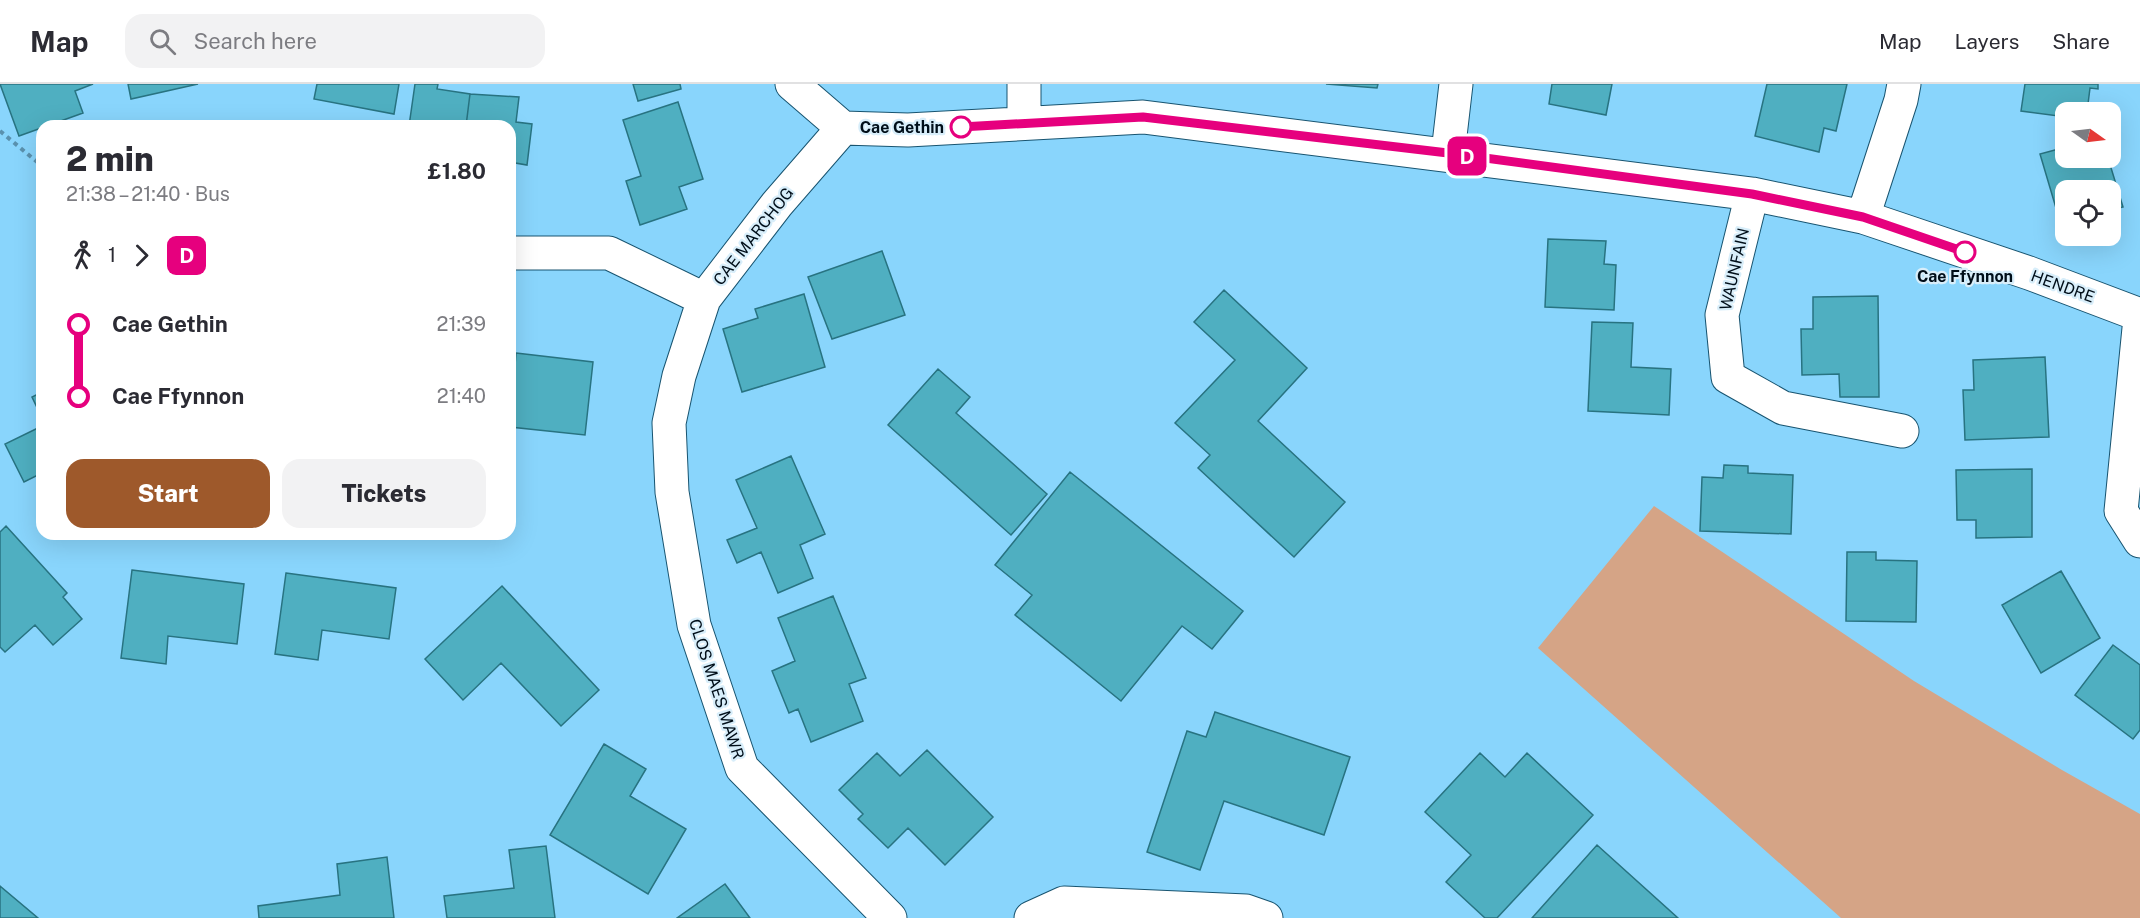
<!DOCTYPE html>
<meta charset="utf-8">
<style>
body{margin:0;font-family:"Public Sans",sans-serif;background:#f2f2f3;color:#2b2b33;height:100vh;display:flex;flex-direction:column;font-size:22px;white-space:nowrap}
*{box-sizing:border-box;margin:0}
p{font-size:20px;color:#7c7c81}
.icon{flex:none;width:33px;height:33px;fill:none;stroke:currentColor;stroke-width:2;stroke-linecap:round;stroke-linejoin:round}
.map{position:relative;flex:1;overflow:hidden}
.side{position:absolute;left:36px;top:36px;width:480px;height:420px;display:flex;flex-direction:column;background:#fff;border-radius:18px;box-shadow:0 6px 24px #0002}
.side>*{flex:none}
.badge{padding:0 12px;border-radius:9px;font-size:21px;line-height:39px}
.needle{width:39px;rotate:104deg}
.controls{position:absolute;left:2055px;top:18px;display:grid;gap:12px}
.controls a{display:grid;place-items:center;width:66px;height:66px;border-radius:12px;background:#fff;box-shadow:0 6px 24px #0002;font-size:30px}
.map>.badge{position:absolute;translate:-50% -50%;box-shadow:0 0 0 3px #fff}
.legs{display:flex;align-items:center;gap:9px;height:66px;padding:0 30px;font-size:20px}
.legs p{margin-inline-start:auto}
.head{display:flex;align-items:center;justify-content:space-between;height:102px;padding:0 30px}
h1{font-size:33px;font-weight:800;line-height:45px}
.action{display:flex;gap:12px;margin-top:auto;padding:12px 30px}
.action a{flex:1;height:69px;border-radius:18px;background:#9e592b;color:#fff;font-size:24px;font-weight:800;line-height:69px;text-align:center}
.action a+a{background:#f2f2f3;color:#2b2b33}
ul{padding:0 30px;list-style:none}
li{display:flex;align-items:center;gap:21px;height:72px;font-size:22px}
li i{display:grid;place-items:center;width:9px;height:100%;margin:0 8px;background:currentColor}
li i::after{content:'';width:15px;height:15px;margin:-8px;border:4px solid;border-radius:50%;background:#fff}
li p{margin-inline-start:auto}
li:first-child i{background:linear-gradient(#0000 50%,currentColor 0)}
li:last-child i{background:linear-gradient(currentColor 50%,#0000 0)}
header{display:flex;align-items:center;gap:36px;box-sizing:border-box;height:84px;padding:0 30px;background:#fff;border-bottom:2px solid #e1e1e2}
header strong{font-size:28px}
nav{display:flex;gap:33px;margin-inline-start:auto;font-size:21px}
.search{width:420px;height:54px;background:#f2f2f3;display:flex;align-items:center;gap:15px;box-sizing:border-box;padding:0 21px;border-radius:18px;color:#7c7c81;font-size:22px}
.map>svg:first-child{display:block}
.green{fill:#d5a486}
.building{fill:#4fafc1;stroke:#287381;stroke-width:1.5}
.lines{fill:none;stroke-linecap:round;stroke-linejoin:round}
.minor-casing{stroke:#185470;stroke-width:35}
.path{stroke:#5a91ae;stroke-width:4;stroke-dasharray:4.5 4.5;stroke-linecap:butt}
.minor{stroke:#fff;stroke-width:33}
.line-1-casing{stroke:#fff;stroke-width:14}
.line-1{stroke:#e6007e;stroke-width:9}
.stop-1-dot{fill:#fff;stroke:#e6007e;stroke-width:3}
.labels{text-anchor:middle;stroke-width:4.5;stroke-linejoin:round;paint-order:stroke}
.stop-label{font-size:16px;font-weight:bold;fill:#000e19;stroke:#d8eefa;text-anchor:end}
.street-label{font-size:16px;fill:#000e19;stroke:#d8eefa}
</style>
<header>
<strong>Map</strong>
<div class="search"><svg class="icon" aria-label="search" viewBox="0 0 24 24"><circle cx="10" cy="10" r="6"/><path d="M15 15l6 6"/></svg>Search here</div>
<nav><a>Map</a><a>Layers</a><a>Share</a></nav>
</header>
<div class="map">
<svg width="2140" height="834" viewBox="0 0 2140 834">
<rect width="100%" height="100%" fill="#89d5fc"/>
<!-- green -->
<path class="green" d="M1654,422L1914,597L2062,686L2140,730V834H1841L1538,564Z"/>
<!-- building -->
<path class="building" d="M0,0H93L75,7L83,29L19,52Z
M128,0H198L131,15Z
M317,0H399L394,30L314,15Z
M415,0H438L437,5L470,10L466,42H409Z
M633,0H680L681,5L638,17Z
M1326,0H1378L1377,4Z
M1552,0H1612L1606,31L1549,20Z
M1767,0H1847L1836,47L1824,44L1819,68L1755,52Z
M2025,0H2098V5L2090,4L2087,28H2066V33L2021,27Z
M470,10L519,13L516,38L532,40L527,81L510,78V42H466Z
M678,18L703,95L679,103L687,125L640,141L626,97L641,92L623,36Z
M2066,63V74H2108L2123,123L2110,126V106H2066V140L2061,141L2040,70Z
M1548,155L1606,157L1604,180L1616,181L1614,226L1545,223Z
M882,167L905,231L832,255L808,193Z
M1224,206L1307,284L1258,337L1345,418L1294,473L1198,384L1210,371L1175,339L1235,276L1194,238Z
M804,210L825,283L742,308L723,245L758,234L755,225Z
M1878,212L1879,313H1840L1839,290L1802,291L1801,245H1813V213Z
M1592,238L1633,239L1631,283L1671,285L1669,331L1588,327Z
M516,269L593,278L585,351L510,343Z
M2045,273L2049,353L1965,356L1963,306H1974L1973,276Z
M938,285L970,313L956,329L1047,410L1011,451L888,341Z
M42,308V334L32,313Z
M42,342V389L24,398L5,360Z
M791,372L825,450L800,461L813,494L778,509L761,468L737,479L727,456L757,444L736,396Z
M1724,381L1748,382V389L1793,391L1791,450L1700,447L1702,393L1723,394Z
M2032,385V453L1976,454V436H1957L1956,386Z
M1070,388L1243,527L1212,565L1182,542L1121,617L1015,531L1032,511L995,481Z
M6,442L67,509L63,513L82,535L53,561L35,541L5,568L0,563V448Z
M1847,468H1876V476L1917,477L1916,538L1846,537Z
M132,486L244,500L237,560L168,552L166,580L121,574Z
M2061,487L2100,554L2041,589L2002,521Z
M286,489L396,504L389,555L322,546L318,576L275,570Z
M502,502L599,606L561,642L501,579L463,616L425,575Z
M833,512L866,594L849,600L863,637L811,658L798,625L789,629L772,587L795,577L778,534Z
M2113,561L2140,581V646L2133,655L2075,611Z
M1215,628L1350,673L1324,751L1224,717L1200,786L1147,768L1187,647L1206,653Z
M604,660L646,685L630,712L686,745L648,810L550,751Z
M927,666L993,733L945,781L908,744L888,764L858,735L863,730L839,706L877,669L900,692Z
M1480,669L1505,693L1527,669L1593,731L1497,834H1485L1446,798L1471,771L1425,728Z
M1597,761L1678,834H1532Z
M546,762L555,834H447L444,812L514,804L509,766Z
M387,773L394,834H259L258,822L340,811L337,780Z
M725,800L750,834H677Z
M0,802L38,834H0Z"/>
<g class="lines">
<!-- minor casing -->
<g class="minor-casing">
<path id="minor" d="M792,0L843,44L908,46L1143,33L1752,110L1863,133L2029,189L2140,231
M1024,39V0
M1448,69L1456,0
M1752,110L1722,231L1728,293L1783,324L1902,347
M1863,133L1901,16L1904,0
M510,169H609L704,215L777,120L843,44
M704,215L679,292L669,339L672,408L694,541L742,684L890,834
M2140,234L2121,427L2140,457
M1031,834L1064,819L1246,827L1266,834"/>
</g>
<!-- path -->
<path class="path" d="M0,47L42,82"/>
<!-- minor -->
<use href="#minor" class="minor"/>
</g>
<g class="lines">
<!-- line-1 casing -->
<g class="line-1-casing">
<path id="line-1" d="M961,43L1143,33L1448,69L1752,110L1863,133L1965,168"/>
</g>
<!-- line-1 -->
<use href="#line-1" class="line-1"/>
</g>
<!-- markers -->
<g class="stop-1-dot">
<circle cx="961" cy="43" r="10"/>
<circle cx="1965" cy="168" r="10"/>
</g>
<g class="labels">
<!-- stop labels -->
<g class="stop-label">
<text x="944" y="49">Cae Gethin</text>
<text x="1965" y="198" text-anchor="middle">Cae Ffynnon</text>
</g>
<!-- street labels -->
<g class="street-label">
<text transform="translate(753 152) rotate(-52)" y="6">CAE MARCHOG</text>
<text transform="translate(1734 185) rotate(-77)" y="6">WAUNFAIN</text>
<text transform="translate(2063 202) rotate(20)" y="6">HENDRE</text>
<text transform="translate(717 605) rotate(72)" y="6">CLOS MAES MAWR</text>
</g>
</g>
</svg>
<div class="controls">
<a><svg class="needle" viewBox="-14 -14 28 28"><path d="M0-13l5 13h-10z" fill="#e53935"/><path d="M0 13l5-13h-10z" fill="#7c7c81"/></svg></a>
<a><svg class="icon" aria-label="locate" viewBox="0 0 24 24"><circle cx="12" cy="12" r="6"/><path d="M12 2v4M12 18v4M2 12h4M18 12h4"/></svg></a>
</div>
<b class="badge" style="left:1467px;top:72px;background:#e6007e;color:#fff">D</b>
<section class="side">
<div class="head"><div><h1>2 min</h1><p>21:38 – 21:40 · Bus</p></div><b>£1.80</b></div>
<div class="legs"><svg class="icon" aria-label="walk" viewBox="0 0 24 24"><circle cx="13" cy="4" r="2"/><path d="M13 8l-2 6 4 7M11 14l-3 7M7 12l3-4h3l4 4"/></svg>1<svg class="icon" aria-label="forward" viewBox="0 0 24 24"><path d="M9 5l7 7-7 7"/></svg><b class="badge" style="background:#e6007e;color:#fff">D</b></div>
<ul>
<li><i style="color:#e6007e"></i><b>Cae Gethin</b><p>21:39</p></li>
<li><i style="color:#e6007e"></i><b>Cae Ffynnon</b><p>21:40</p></li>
</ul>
<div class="action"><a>Start</a><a>Tickets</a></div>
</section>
</div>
